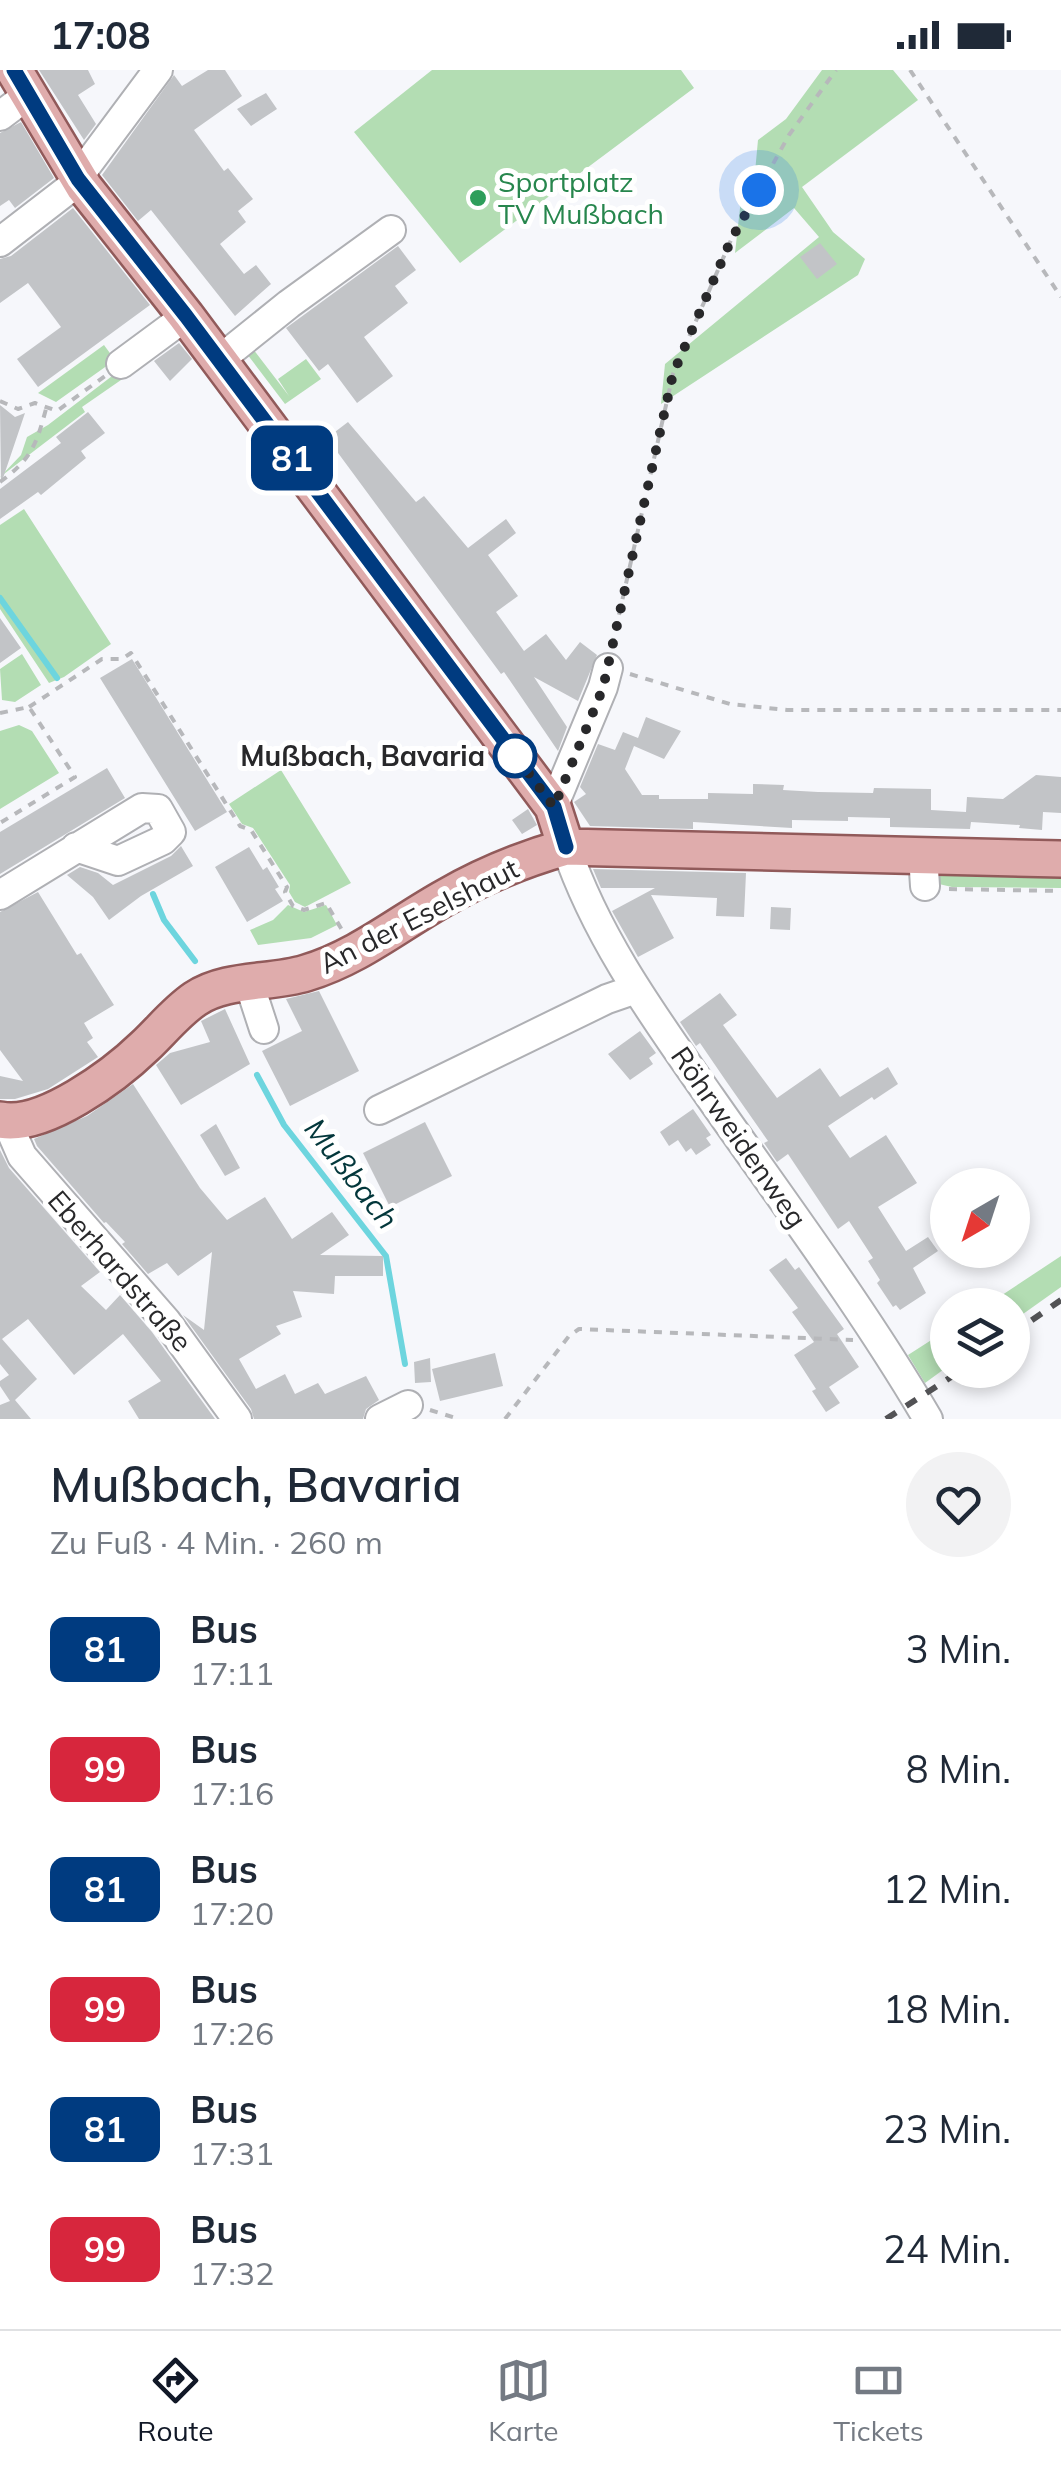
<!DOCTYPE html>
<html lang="de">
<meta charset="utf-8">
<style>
body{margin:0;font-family:Mulish,sans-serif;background:#f2f2f3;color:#1f2937;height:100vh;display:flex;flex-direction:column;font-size:38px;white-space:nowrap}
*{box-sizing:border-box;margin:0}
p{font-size:32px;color:#747a83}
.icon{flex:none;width:55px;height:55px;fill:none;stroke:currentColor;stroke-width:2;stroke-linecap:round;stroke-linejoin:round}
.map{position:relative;height:1349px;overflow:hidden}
.drawer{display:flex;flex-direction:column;background:#fff;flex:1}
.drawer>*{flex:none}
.badge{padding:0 20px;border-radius:15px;font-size:35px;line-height:65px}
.needle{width:65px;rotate:219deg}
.fabs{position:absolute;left:930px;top:1098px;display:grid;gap:20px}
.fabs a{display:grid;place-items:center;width:100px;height:100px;border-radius:50%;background:#fff;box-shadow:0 5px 15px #0003;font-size:50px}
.you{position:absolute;width:50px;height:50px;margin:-25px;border:8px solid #fff;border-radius:50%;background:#1a73e8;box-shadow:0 0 0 15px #1a73e833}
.map>.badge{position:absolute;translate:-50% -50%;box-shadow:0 0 0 5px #fff}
.round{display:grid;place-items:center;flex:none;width:105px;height:105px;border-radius:52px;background:#f2f2f3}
.summary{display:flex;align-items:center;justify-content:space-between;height:170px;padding:0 50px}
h1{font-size:48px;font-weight:600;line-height:75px}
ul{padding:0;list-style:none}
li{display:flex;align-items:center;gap:30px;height:120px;padding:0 50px}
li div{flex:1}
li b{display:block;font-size:38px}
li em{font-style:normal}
li .badge{min-width:110px;font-weight:700;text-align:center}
.status{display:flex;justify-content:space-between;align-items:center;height:70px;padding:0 50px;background:#fff;direction:ltr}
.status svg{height:28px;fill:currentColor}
.tab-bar{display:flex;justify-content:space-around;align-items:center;height:140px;border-top:2px solid #e0e1e3;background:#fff;font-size:28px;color:#747a83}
.tab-bar a{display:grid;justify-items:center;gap:5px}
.tab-bar .on{color:#111827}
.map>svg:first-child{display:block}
.green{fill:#b3ddb3}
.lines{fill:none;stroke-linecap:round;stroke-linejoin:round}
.stream{stroke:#6dd5de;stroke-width:6}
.building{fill:#c2c4c7}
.minor-casing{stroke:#afb0b4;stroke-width:32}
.major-casing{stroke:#915a5a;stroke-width:40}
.path{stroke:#b7b8bb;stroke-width:4;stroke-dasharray:8 8;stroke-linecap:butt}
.minor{stroke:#fff;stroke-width:28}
.major{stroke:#dfacac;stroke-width:35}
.rail{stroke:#525255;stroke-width:6;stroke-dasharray:12 12;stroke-linecap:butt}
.line-casing{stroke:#fff;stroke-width:22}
.line{stroke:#003b80;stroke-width:15}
.walk{stroke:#28282a;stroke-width:10;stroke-dasharray:0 18}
.leisure-dot{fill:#2e9e5b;stroke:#fff;stroke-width:4}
.stop-dot{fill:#fff;stroke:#003b80;stroke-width:5}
.labels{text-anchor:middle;stroke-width:10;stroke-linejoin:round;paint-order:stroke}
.leisure-label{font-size:28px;fill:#27864d;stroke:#fff;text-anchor:start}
.stop-label{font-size:28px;font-weight:bold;fill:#28282a;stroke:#fff;text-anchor:end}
.street-label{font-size:28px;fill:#28282a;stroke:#fff}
.water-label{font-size:30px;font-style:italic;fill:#03373b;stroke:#fff}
</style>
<div class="status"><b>17:08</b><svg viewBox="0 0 49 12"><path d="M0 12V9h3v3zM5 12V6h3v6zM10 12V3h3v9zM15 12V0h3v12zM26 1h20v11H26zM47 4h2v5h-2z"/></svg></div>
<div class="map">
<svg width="1061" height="1349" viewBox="0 0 1061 1349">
<rect width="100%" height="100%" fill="#f6f7fb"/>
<!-- green -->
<path class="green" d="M432,0H681L694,18L460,193L354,62Z
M822,0H893L918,30L802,117L833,162L865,189L858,205L661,334L665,294L819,167L794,138L735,183L741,129L755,102L758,70L786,49Z
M104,275L115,290L56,332L38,323Z
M253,279L289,326L278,309L306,289L321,309L285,334L247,284Z
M116,303L121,310L82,337L85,342L0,407L21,385L27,367L48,355Z
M24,439L111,574L64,607L49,613L0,539V455Z
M22,584L41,615L15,632L2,630L0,599Z
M19,655L32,661L59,703L0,739V661Z
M281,700L351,813L305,837L295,832L289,822L290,815L253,758L242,754L229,734Z
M931,795L1061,799V818L952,817L930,812Z
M288,835L304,842L326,835L337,855L311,868L258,875L250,860L273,850Z
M1061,1186V1217L1013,1251L1012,1235H987Z
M947,1260V1297L925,1313L908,1285Z"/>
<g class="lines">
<!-- stream -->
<path class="stream" d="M0,528L57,608
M153,824L164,850L195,891
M257,1005L284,1055L386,1186L405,1294"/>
</g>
<!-- building -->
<path class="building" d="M39,0H88L95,14L78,25L96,54L84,70Z
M208,0H225L242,26L194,60L224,101L228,98L253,129L238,141L246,152L220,174L244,204L256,195L271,214L235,246L151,140L138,151L102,105L174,5L182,16Z
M266,23L277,39L251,56L237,39Z
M21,52L54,108L15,138L9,130L0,136V63Z
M73,138L150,235L38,317L17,289L61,257L28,213L0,233V189L11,186Z
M820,173L837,194L817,209L800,187Z
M398,176L416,200L395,216L408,233L364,267L393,306L357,333L328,294L319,301L286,258Z
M179,273L192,289L170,311L154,291Z
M0,335L15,347L25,343L1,414Z
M88,342L105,363L81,381L86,388L41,425L38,422L0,449V419L61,373L56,367Z
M348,352L416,432L424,426L468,478L506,449L516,463L488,485L518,526L496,542L524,581L546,564L566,590L580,572L597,585L578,631L534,607L567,657L558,681L504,602L501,604L327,368Z
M0,548L21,578L0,593Z
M132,589L227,742L195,761L100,608Z
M646,647L681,661L664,689L634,676L625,699L642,725H659V729H708V723L753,724V714L784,715L783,720L818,722L873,723L874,718L931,719V740L966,742L967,727L1003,729L1036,705L1061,707V743L1043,742L1042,760L1019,758L1020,755L971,752L970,759L890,757V748L848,747V751L792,750V758L693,752V759L590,756L574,732L586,724L580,717L598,674L615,680L623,662L638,668Z
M107,698L125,728L0,804V762Z
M528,739L537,755L522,764L512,750Z
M181,776L193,796L141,826L109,850L93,827L67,805L80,797L98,803L113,815L171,786Z
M249,777L263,800L267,797L279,817L275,819L283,831L247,852L215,797Z
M593,799L746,803L744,847L716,846L717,828L651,825L674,868L638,887L612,841L655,818H601Z
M38,822L77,885L81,883L114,935L84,953L93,968L87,972L98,987L48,1019L15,1029H0V1006L23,1011L0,980V842Z
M771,837L791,838L790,860L770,859Z
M319,921L359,1001L290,1036L262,981L302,961L286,929Z
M720,923L737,945L723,955L777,1028L820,998L840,1027L888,997L898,1014L874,1030L872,1027L828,1056L850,1088L886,1065L917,1113L878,1137L906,1181L928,1167L938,1181L913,1198L926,1223L900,1240L896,1235L893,1237L877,1213L880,1210L868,1191L873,1188L849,1151L838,1159L788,1084L777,1092L764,1073L768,1071L726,1011L700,973L696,976L680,952Z
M225,939L250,994L181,1035L156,995L170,983L210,972L201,951Z
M640,961L656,983L649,988L653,994L630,1010L608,984Z
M133,1014L200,1118L227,1150L265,1127L292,1169L332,1142L349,1165L320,1185L383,1186V1206H335L334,1224L293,1221L302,1247L276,1256L281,1264L239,1289L256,1319L285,1304L295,1324L318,1313L325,1324L366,1306L379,1330L366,1339L363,1349H254L251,1339L183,1245L204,1260L212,1182L178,1206L167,1193L148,1204L122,1174L125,1172L106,1152L104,1153L37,1076L34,1069L87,1046Z
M693,1039L711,1065L706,1068L711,1075L696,1085L691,1078L686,1082L678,1070L669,1076L660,1062Z
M425,1052L452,1106L390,1137L363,1083Z
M216,1054L240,1098L225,1106L200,1065Z
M0,1080L9,1098L100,1202L81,1216L106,1240L120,1225L152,1262L215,1349H139L128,1331L161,1311L123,1264L74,1305L28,1249L2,1269L37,1309L15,1330L31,1349H0V1335L10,1331L0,1316V1311L9,1305L0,1294Z
M786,1188L795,1200L799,1197L844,1259L837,1264L859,1297L829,1317L840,1333L826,1342L812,1321L816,1319L794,1285L814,1272L792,1242L798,1238L769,1200Z
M495,1283L503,1316L440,1331L432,1299Z
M430,1288L431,1312L415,1313L414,1292Z"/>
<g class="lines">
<!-- minor casing -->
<g class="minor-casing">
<path id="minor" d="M0,46L28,25
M0,172L70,118L158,0
M218,291L289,234L391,160
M121,294L186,246
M553,737L603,617L608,598
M566,777C597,869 655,948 710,1027C784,1133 862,1237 928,1349
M923,785L925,816
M0,825L142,738L158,739L171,762L163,770L118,791L76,777
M249,913L264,959
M379,1040L607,929L636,919
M7,1052L22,1086L166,1251L237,1349
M380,1349L408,1335"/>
</g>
<!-- major casing -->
<g class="major-casing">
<path id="major" d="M14,0L84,117L186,246L553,737L566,777
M0,1050C43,1059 115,1005 145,976C162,960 176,942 195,929C226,908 271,914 306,903C359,887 399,853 446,827C484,805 524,789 566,777L1061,789"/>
</g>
<!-- path -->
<path class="path" d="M910,0L1061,227
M0,331L18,339L35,333L57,341L105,306
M0,412C31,389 36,376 46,339
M612,576L673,304L731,170L789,65L836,0
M630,604L730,634L787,640H1061
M29,637L102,589H122L131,583L240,756L251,760L287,817L285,822L293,836L304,840L326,833L342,860
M0,643L29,637L75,707L0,753
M949,819L1061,821
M430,1340L459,1349
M505,1349L569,1266L579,1259L853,1270"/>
<!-- minor -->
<use href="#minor" class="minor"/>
<!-- major -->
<use href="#major" class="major"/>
<!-- rail -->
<path class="rail" d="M1012,1264L1061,1230
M886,1349L962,1300"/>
</g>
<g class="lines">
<!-- line casing -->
<g class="line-casing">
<path id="line" d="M14,0L78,109L186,246L554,737L566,777"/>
</g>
<!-- line -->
<use href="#line" class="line"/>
<!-- walk -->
<path class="walk" d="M515,686L506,673L554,737L603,618L673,304L731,170L759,120"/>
</g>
<!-- markers -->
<circle class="leisure-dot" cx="478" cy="128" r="10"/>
<circle class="stop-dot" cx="515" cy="686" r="20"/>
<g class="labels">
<!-- leisure labels -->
<g class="leisure-label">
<text x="498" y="122">Sportplatz<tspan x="498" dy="32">TV Mußbach</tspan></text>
</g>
<!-- stop labels -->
<g class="stop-label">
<text x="485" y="696">Mußbach, Bavaria</text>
</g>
<!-- street labels -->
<g class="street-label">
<text transform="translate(419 846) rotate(-27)" y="10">An der Eselshaut</text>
<text transform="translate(739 1067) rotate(55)" y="10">Röhrweidenweg</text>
<text transform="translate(120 1201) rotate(49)" y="10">Eberhardstraße</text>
</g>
<!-- water labels -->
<g class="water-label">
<text transform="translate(351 1104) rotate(52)" y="10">Mußbach</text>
</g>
</g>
</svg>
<div class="fabs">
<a><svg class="needle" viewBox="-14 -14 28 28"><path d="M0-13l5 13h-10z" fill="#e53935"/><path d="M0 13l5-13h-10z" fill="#747a83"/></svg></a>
<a><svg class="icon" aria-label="layers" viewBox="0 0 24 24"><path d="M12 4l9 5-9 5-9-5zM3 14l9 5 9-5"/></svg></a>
</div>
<div class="you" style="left:759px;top:120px"></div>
<b class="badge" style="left:292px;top:388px;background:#003b80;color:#fff">81</b>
</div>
<section class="drawer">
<div class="summary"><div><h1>Mußbach, Bavaria</h1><p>Zu Fuß · 4 Min. · 260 m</p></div><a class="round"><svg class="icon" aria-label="heart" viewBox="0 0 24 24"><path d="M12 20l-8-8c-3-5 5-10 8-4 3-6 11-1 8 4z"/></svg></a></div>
<ul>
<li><span class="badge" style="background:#003b80;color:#fff">81</span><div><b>Bus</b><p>17:11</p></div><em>3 Min.</em></li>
<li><span class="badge" style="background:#d7263d;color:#fff">99</span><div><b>Bus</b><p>17:16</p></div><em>8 Min.</em></li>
<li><span class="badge" style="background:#003b80;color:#fff">81</span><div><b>Bus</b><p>17:20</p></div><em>12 Min.</em></li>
<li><span class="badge" style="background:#d7263d;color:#fff">99</span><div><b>Bus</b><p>17:26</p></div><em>18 Min.</em></li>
<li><span class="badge" style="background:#003b80;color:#fff">81</span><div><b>Bus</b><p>17:31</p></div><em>23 Min.</em></li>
<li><span class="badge" style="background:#d7263d;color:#fff">99</span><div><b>Bus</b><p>17:32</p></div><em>24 Min.</em></li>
</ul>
</section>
<nav class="tab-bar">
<a class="on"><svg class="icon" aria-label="directions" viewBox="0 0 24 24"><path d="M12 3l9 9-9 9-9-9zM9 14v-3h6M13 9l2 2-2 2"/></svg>Route</a>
<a><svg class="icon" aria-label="map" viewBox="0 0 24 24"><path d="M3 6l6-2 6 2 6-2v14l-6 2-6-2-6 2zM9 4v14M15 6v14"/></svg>Karte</a>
<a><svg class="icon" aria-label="tickets" viewBox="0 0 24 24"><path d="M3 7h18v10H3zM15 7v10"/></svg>Tickets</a>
</nav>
